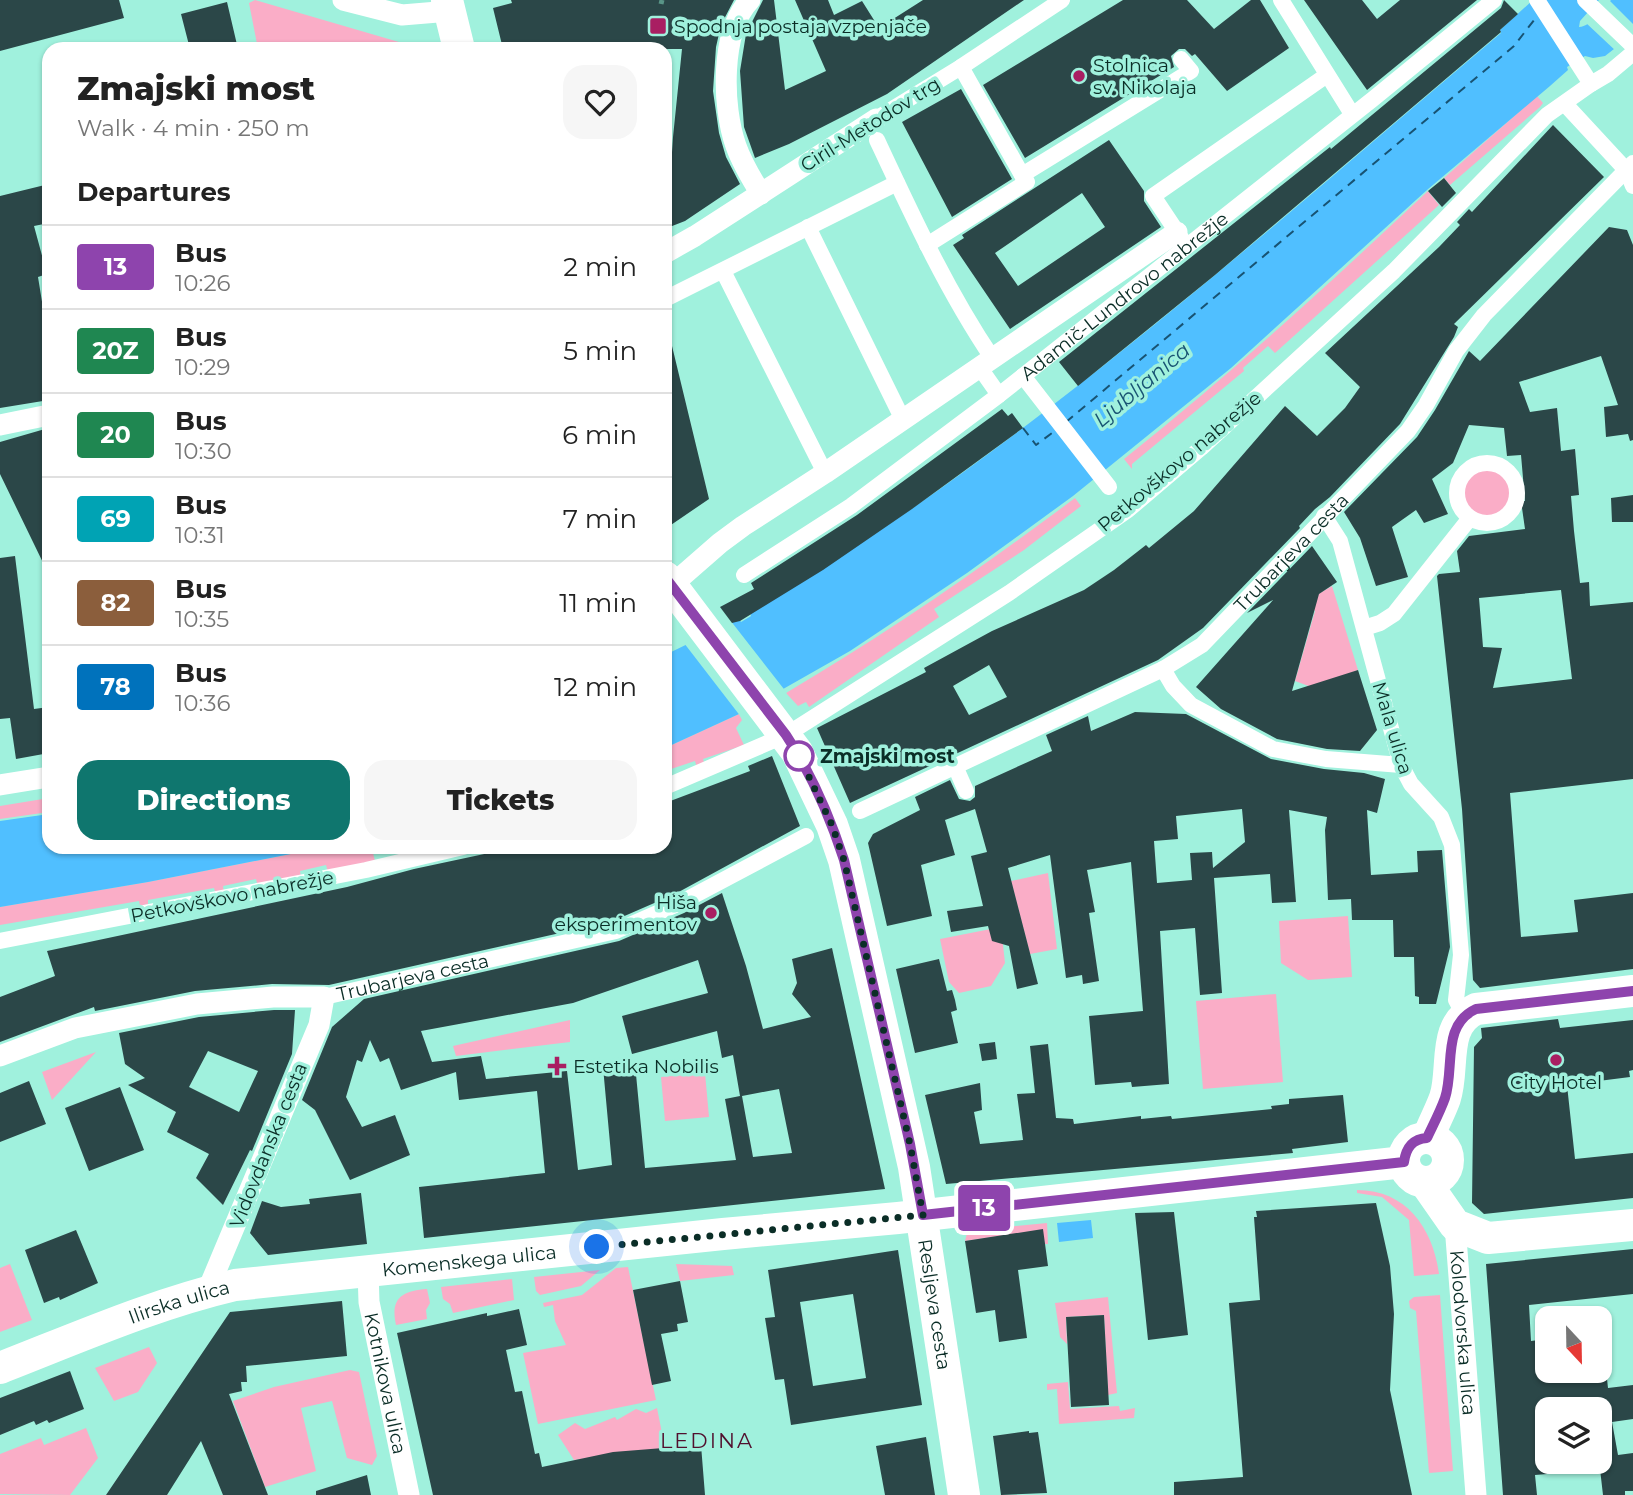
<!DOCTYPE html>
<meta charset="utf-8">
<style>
body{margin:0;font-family:Montserrat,sans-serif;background:#f6f6f6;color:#222;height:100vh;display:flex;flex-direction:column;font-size:26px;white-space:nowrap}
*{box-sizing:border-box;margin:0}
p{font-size:23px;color:#767676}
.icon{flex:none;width:38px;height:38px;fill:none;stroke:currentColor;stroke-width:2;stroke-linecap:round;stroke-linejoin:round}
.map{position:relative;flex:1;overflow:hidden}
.details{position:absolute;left:42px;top:42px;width:630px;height:812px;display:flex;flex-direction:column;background:#fff;border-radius:21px;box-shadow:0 2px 5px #0004}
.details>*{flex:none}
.badge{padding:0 14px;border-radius:5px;font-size:24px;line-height:46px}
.needle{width:46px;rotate:158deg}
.controls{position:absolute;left:1535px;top:1306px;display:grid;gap:14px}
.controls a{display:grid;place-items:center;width:77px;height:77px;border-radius:14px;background:#fff;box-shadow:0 2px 5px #0004;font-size:35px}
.you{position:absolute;width:35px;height:35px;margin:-18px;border:5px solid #fff;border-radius:50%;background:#1a73e8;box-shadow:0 0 0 10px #1a73e833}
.map>.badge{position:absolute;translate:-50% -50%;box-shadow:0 0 0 4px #fff}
h2{padding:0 35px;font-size:26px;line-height:63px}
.round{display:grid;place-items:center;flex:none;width:74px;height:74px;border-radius:21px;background:#f6f6f6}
.summary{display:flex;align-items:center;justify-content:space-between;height:119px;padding:0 35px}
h1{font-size:33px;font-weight:800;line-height:52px}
.button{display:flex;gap:14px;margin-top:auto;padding:14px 35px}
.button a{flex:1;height:80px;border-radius:21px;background:#0f766e;color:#fff;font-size:28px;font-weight:800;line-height:80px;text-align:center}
.button a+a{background:#f6f6f6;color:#222}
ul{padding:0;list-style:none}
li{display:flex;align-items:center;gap:21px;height:84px;padding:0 35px;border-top:2px solid #e0e0e0}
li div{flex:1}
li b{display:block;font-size:26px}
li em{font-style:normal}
li .badge{min-width:77px;font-weight:700;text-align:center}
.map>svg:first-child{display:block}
.green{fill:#faadc7}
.water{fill:#50bfff}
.pier{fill:#a0f1dd}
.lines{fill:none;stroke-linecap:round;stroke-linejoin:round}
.ferry{stroke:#185373;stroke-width:2;stroke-dasharray:9 7;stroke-linecap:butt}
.building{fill:#2b4748;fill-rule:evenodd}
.pedestrian{stroke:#fff;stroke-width:16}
.minor{stroke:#fff;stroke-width:21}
.secondary{stroke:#fff;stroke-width:32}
.rail{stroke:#599587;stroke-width:5;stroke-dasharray:14 7;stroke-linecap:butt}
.line-casing{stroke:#fff;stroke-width:16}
.line{stroke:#8e44ad;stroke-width:10}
.walk{stroke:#0b2e27;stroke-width:7;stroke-dasharray:0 12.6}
.poi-dot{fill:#a91e62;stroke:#a0f1dd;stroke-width:2.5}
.stop-dot{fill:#fff;stroke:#8e44ad;stroke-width:3.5}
.labels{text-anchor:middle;stroke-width:7;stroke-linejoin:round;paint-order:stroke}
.poi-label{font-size:19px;fill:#0b2e27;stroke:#a0f1dd;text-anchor:start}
.street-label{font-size:19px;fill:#0b2e27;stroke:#a0f1dd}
.stop-label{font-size:19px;font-weight:bold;fill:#0b2e27;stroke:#a0f1dd;text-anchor:start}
.water-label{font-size:21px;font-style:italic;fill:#185373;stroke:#a0f1dd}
.neighbourhood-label{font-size:21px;letter-spacing:2px;fill:#51102e;stroke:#a0f1dd}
</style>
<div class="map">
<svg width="1633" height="1495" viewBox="0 0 1633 1495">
<rect width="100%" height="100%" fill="#a0f1dd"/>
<!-- green -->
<path class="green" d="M255,0L416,47L258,49L249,3Z
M1537,96L1543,103L1540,107L1450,185L1444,178Z
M1428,191L1439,205L1275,353L1268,346L1243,368L1244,371L1132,464V469L1124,459C1230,375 1329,284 1428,191Z
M1463 492a24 24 0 1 1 48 0a24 24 0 1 1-48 0Z
M1075,498L1081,506L1024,550L934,609L939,617L809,707L806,702L798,706L786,693C886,634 982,568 1075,498Z
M1332,586L1358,670L1314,688L1295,681L1315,611L1303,603Z
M739,714L742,720L736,728L744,745L703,759L705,766L697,768L695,761L668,770L670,779L665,781V748Z
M49,798V812L0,819V806Z
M326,847H397L373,853L375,861L328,872L326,865L300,871L301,877L258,887L256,879L223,886L224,893L216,895L214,888L148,900V904L140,906L139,901L0,925V907L148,882Z
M1048,873L1057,949L1030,954L1011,881Z
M1348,916L1352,977L1308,980L1281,963L1279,921Z
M1001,927L1005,963L991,986L959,993L949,982L940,939Z
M1276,994L1283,1082L1203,1089L1196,1001Z
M570,1020V1042L456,1056L453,1046Z
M96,1052L52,1100L42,1072Z
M705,1073L709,1117L665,1121L661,1077Z
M1357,1190C1407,1190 1433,1229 1439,1274L1414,1276L1409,1220L1382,1197L1357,1193Z
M1047,1223L1048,1244H1045L1042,1230L965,1241L967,1233L976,1230Z
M10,1264L32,1320L0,1332V1268Z
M676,1264L732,1266L734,1275L680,1281Z
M628,1267L656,1400L538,1424L523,1353L566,1345L555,1321L553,1305L544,1307L543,1303L582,1295L616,1268Z
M600,1270L581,1286L540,1295L536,1291L534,1277Z
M512,1279L514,1300L453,1313L450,1304L443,1299L441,1287Z
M427,1289L430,1303L426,1310L427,1319L396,1325C390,1298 402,1291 427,1289Z
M1440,1295L1453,1471L1429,1473L1416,1311L1410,1308L1409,1301L1414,1297Z
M1108,1297L1117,1393L1108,1395L1104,1315L1066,1317L1067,1344L1060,1337L1055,1303Z
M149,1347L157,1363L138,1392L114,1401L95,1368Z
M350,1370L359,1372L377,1456L372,1465L347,1458L332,1401L301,1408L316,1471L265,1487L233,1401L274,1387Z
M1068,1382L1070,1409L1119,1406L1120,1411L1135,1408L1134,1418L1059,1424L1057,1389L1047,1390V1384Z
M657,1408L665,1448L574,1460L558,1435L575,1423L585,1429L615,1417L617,1420L636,1409L646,1413Z
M86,1428L98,1458L70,1495L0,1494V1454L41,1438L44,1445Z"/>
<!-- water -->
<path class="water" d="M1533,0H1599L1580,21L1579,27C1592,26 1602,9 1611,0H1633V24L1614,49L1605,56L1593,58L1585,56L1567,67L1568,70L1550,86L1427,190L1231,368L1073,496L967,573L850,651L739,714L665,748V655L739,619L741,622L751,616L750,613C1023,451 1259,237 1501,33L1500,30Z
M49,814V847H326L148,882L0,907V821Z
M1091,1220L1093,1238L1059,1242L1057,1223Z"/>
<!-- pier -->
<path class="pier" d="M1606,0H1609L1633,24V31L1617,52L1585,22Z
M730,620L787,693L741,717L684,643Z"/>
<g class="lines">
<!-- ferry -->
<path class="ferry" d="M1066,422L1514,46L1538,15
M1023,428L1036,445L1056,430"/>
</g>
<!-- building -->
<path class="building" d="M0,0H119L124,18L0,51Z
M511,0H734L721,25L716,47L713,91L719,133L726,157L740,184L685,221L667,228L673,137L682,49H503L493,8L512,3Z
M763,0H774L785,90L826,71L795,0H828L834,15L862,1L879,28L923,0H1024L887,94L789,144L755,158L744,127L740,71L746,34Z
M1123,0H1187L1214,29L1251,0H1260L1289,48L1227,91L1195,54L1192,56L1185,49H1179L1171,56L1174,67L1025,158L983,85Z
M1304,0H1362L1377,19L1400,0H1477L1367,90Z
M1504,0L1518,14L1500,30L1501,32L1215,275L1078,386L1059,362L1330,147L1331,149L1501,8Z
M227,2L238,49H190L181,14Z
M961,89L1012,179L952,217L902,122Z
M1553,125L1604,177L1454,324L1458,327L1454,337L1400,424L1330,497L1315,509L1299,526L1300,528L1203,628L1158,660L850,803L817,728L926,672L924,668L992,631L1084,590L1114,570L1146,545L1149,548L1194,511L1285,406L1317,436L1345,408L1360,387L1325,353L1439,247L1460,225L1457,222L1469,209L1472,212ZM989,665L1007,697L969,715L953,686Z
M1109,140L1144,191V201L1161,227L1010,329L953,245L964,238L962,235ZM1082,193L1105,227L1018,286L995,253Z
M1444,178L1456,193L1442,207L1428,191Z
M49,184V223L34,226L47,274L38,277L49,345V400L0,408V196Z
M1609,227L1627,230L1633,245V440L1630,441L1628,434L1606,437L1604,407L1618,405L1601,356L1519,382L1530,412L1557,408L1561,451L1575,449L1579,495L1571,496L1574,531L1580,583L1589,582L1590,606L1633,602V779L1510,793L1521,937L1578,932L1574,900L1633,893V969L1480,988L1473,980L1462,809L1437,576L1439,574L1460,572L1457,551L1469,536L1525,529L1521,501H1525L1521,455L1507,456L1504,428L1469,425L1453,463L1432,479L1448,514L1424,523L1416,510L1392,527L1408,577L1376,586L1360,538L1344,512L1417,437L1435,410L1469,351L1480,361ZM1561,590L1572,679L1493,688L1502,648L1483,647L1479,598Z
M665,346H672L709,499L665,529Z
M1002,409L1008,416L1012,413L1023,428L912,509L823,570L740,621L732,623L720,607L754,589L751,583L857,515Z
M45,429L49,444V575L0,474V442Z
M1633,495V522H1612L1611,498Z
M1312,546L1337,582L1319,594L1292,691L1358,670L1377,730L1360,751L1327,749L1277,739L1221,709L1196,687L1273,600L1247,613Z
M15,556L34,709L49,707V753L16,759L10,718L0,719V558Z
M1135,712L1186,714L1271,759L1324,769L1364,773L1385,779L1377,813L1367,810L1371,875L1418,872L1417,851L1442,850L1450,947L1436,1004H1419V997L1415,996L1414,957H1394L1393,920H1352L1351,899L1328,900L1325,830L1327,817L1289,810L1296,902L1272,903L1270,874L1214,878L1222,993L1200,995L1195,928L1160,931L1169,1084L1132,1087L1131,1082L1095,1085L1089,1016L1143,1011L1131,862L1087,870L1095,912L1089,913L1099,981L1083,984L1082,975L1066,978L1050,855L1008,868L1038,984L1017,989L1009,946L992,941L988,926L951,932L947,911L983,906L971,856L987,852L975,809L945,820L955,855L921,865L932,916L887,926L868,843L873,834L920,810L915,797L950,780L959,799L970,801L975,797V786L1052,751L1046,735L1088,716L1091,731ZM1242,809L1245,842L1213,868L1212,852L1190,853L1192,880L1157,883L1154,841L1178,839L1176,816Z
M772,756L800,826L675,894L613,921L329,985L272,984L195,991L95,1011L94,1007L0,1042V997L55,976L47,951L347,887L414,869L517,847H665V803L750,771L748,766Z
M722,893L746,966L763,1029L811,1017L792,994L797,983L792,959L832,948L885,1189L424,1238L419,1187L545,1173L537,1091L459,1100L456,1072L401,1090L389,1058L380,1062L370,1040L362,1062L357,1060L346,1097L362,1127L395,1115L410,1155L350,1180L315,1110L302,1100L332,1027L364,999L619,941L684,913ZM698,960L708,993L622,1016L632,1054L717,1031L722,1058L733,1055L740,1096L725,1099L736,1160L645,1168L635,1064L603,1067L612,1165L578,1170L567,1071L486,1079L481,1056L432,1062L421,1031L573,1003ZM779,1089L792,1153L753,1157L742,1096Z
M939,959L947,991L952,990L955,1000L957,1010L951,1012L958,1043L915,1053L896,969Z
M274,1010H295L292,1054L252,1151L250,1150L223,1205L196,1178L209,1154L167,1132L176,1112L128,1085L145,1078L125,1064L119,1033L199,1017ZM208,1051L258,1071L239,1112L189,1087Z
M1558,1019L1560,1028L1633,1020V1070L1629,1071L1630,1077L1567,1085L1575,1159L1633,1153V1198L1484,1214L1472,1203L1474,1047L1482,1038L1481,1028Z
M995,1042L997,1059L982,1061L979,1044Z
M1048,1044L1056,1118L1073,1119L1074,1124L1141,1116V1119L1171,1116L1172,1119L1272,1109L1271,1106L1289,1104V1099L1343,1095L1348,1142L1292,1149L1293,1153L946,1184L925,1095L980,1083L982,1110L974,1112L980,1144L1023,1140L1017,1094L1035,1093L1030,1046Z
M29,1081L46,1124L0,1142V1093Z
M120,1087L144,1150L89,1171L65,1108Z
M361,1193L367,1244L268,1255L250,1233L262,1201L281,1207L310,1204L309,1199Z
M1376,1203L1390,1266L1394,1314L1390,1390L1412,1495H1174V1482L1243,1477L1229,1303L1260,1300L1254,1217H1257L1256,1211Z
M1174,1212L1188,1335L1148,1340L1135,1213Z
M1043,1229L1048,1266L1018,1270L1027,1338L999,1342L995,1310L976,1313L965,1241Z
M76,1230L98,1283L60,1300L59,1297L44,1303L25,1250Z
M1633,1249V1294L1529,1305L1531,1341L1547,1339V1370H1606L1608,1388L1633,1385V1419L1612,1422L1618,1455L1633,1453V1491H1625V1495H1603L1600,1469V1409H1547V1474L1535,1475L1537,1495H1503L1486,1264Z
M898,1250L922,1405L791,1425L784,1379L775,1380L765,1318L775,1317L768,1270ZM853,1294L866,1378L813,1386L800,1302Z
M680,1281L688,1322L677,1324L678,1331L661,1334L671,1381L652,1385L633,1290Z
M342,1301L347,1356L246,1366L247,1382H241L242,1391L229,1394L268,1495H223L201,1441L167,1495H106L230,1312Z
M519,1309L527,1345L506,1350L515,1392L522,1391L535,1454L539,1453L542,1467L613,1452L701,1445L705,1495H433L397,1333L487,1313V1316Z
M1104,1315L1109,1405L1071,1407L1066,1317Z
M70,1371L84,1409L49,1423L47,1420L36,1425L34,1421L0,1435V1398Z
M1029,1431V1433L1038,1432L1047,1493L1001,1495L993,1436Z
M926,1437L935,1495H885L876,1446Z
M367,1475L371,1495H316V1491Z"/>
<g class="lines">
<!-- pedestrian -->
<g class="pedestrian">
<path d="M1281,0L1352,114"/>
<path d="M1537,0L1591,84"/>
<path d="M1585,0L1633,46"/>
<path d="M961,67L1022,175"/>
<path d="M1565,104L1627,171L1633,186"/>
<path d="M876,119L961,67L1062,0"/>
<path d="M877,140C912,215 947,291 993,359"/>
<path d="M808,227L903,420"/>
<path d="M1183,241L1153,196L1327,75"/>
<path d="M927,245L1027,182L1022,175L1191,71L1181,59"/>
<path d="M723,271L825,473"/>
<path d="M665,299L897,183"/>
<path d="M980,368L999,395"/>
<path d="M1023,376L1109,487"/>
<circle cx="1487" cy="493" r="30"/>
<path d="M1324,516L1340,541L1401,765L1411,784L1441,817L1452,845L1461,955L1456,1000L1464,1015"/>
<path id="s1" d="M744,575L851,506L999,395L1373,99L1494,0"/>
<path d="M1364,628L1380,623L1394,614L1470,518"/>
<path d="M1163,669L1173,686L1191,705L1273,749L1326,759L1401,765"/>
<path d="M955,766L966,791"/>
<path d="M665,787L786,735L1009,593L1128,510L1201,448L1394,271L1547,115L1591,84L1608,74L1633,53"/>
<path id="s2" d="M860,811L1163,669L1202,645L1408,431L1426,405L1456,351L1484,315L1633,163"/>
<path d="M0,941L366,870L463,847"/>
<path id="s3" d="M324,997L616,931L680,903L806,836"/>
</g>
<!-- minor -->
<g class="minor">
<path d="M343,0L402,15L450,11"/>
<path d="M750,0C720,31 722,107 736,146C742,163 751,178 761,194"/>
<path d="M665,253L695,236L876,119"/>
<path d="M0,425L49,415"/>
<path d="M665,591L720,543L743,526L825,473L1177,232"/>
<path d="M0,785L49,777"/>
<path d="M0,1056L75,1028L197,1004L273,997H324L319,1025L207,1292"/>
<path id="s4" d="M1455,1225L1476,1495"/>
<path id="s5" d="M368,1271L369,1302L409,1495"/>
</g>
<!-- secondary -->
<g class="secondary">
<path d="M447,0L459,49"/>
<path id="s6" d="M665,577L797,752L832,825L844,860L914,1167L964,1495"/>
<path d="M1428,1138C1433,1124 1440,1112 1445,1098C1455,1068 1441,1025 1476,1009L1633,991"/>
<circle cx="1426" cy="1160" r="22"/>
<path d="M1425,1182L1455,1225L1488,1238L1633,1225"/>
<path id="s7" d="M0,1368C77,1338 154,1304 235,1285L723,1234L898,1218L1404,1162"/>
</g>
<!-- rail -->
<path class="rail" d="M661,4L662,0"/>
</g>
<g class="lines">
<!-- line casing -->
<g class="line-casing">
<path id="line" d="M665,577L786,735C811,773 830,817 844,860L910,1144L923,1215L1404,1162C1406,1148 1412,1139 1427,1138C1433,1125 1440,1112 1445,1098C1455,1068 1441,1025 1476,1009L1633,991"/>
</g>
<!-- line -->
<use href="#line" class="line"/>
<!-- walk -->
<path class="walk" d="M597,1247L923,1215L910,1144L844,860L832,825L797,752L799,756"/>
</g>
<!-- markers -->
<g class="poi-dot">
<rect x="649" y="17" width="18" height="18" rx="3.5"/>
<circle cx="1079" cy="76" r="7"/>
<circle cx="711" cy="913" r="7"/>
<circle cx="1556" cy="1060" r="7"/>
<path d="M553.5 1055.5h7v7h7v7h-7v7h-7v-7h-7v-7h7z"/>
</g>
<circle class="stop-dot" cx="799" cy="756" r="14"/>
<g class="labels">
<!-- poi labels -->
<g class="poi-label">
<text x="674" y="33">Spodnja postaja vzpenjače</text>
<text x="1093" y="72">Stolnica<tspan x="1093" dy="22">sv. Nikolaja</tspan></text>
<text x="697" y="909" text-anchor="end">Hiša<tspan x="697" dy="22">eksperimentov</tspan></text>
<text x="573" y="1073">Estetika Nobilis</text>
<text x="1556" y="1089" text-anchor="middle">City Hotel</text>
</g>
<!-- street labels -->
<g class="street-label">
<text transform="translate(870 124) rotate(-32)" y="7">Ciril-Metodov trg</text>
<text dy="7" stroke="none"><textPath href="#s1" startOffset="472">Adamič-Lundrovo nabrežje</textPath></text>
<text transform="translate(1179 461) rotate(-40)" y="7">Petkovškovo nabrežje</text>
<text dy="7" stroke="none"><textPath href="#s2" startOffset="509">Trubarjeva cesta</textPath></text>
<text transform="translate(1393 728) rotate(73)" y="7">Mala ulica</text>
<text transform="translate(232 896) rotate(-11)" y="7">Petkovškovo nabrežje</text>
<text dy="7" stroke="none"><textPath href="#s3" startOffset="91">Trubarjeva cesta</textPath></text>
<text transform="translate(268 1145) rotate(-68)" y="7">Vidovdanska cesta</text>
<text dy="7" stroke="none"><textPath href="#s7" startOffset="485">Komenskega ulica</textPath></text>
<text dy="7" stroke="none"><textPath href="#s7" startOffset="191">Ilirska ulica</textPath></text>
<text dy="7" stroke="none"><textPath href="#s6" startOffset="791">Resljeva cesta</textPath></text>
<text dy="7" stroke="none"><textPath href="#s4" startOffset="108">Kolodvorska ulica</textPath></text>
<text dy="7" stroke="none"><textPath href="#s5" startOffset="114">Kotnikova ulica</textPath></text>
</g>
<!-- stop labels -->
<g class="stop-label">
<text x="820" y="763">Zmajski most</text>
</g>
<!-- water labels -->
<g class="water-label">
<text transform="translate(1142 385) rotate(-40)" y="7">Ljubljanica</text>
</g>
<!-- neighbourhood labels -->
<g class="neighbourhood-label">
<text x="707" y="1448">LEDINA</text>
</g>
</g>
</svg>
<div class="controls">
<a><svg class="needle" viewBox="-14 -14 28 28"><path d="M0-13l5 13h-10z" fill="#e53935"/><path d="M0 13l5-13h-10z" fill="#767676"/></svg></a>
<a><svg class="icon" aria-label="layers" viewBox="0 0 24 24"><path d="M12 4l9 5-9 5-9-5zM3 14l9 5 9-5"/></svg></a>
</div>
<div class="you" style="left:597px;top:1247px"></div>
<b class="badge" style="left:984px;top:1208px;background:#8e44ad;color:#fff">13</b>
<section class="details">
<div class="summary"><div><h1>Zmajski most</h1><p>Walk · 4 min · 250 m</p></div><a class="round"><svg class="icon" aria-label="heart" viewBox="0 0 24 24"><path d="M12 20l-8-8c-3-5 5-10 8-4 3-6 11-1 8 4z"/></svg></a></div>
<h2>Departures</h2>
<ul>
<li><span class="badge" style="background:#8e44ad;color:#fff">13</span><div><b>Bus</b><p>10:26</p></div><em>2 min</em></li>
<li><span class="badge" style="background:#1f8751;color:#fff">20Z</span><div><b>Bus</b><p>10:29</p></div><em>5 min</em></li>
<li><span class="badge" style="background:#1f8751;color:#fff">20</span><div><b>Bus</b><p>10:30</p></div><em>6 min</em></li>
<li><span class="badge" style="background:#00a3b4;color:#fff">69</span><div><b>Bus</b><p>10:31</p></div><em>7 min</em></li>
<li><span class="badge" style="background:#8b5e3c;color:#fff">82</span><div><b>Bus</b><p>10:35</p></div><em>11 min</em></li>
<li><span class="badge" style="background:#0072bc;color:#fff">78</span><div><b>Bus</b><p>10:36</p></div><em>12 min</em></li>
</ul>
<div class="button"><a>Directions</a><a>Tickets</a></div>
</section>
</div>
